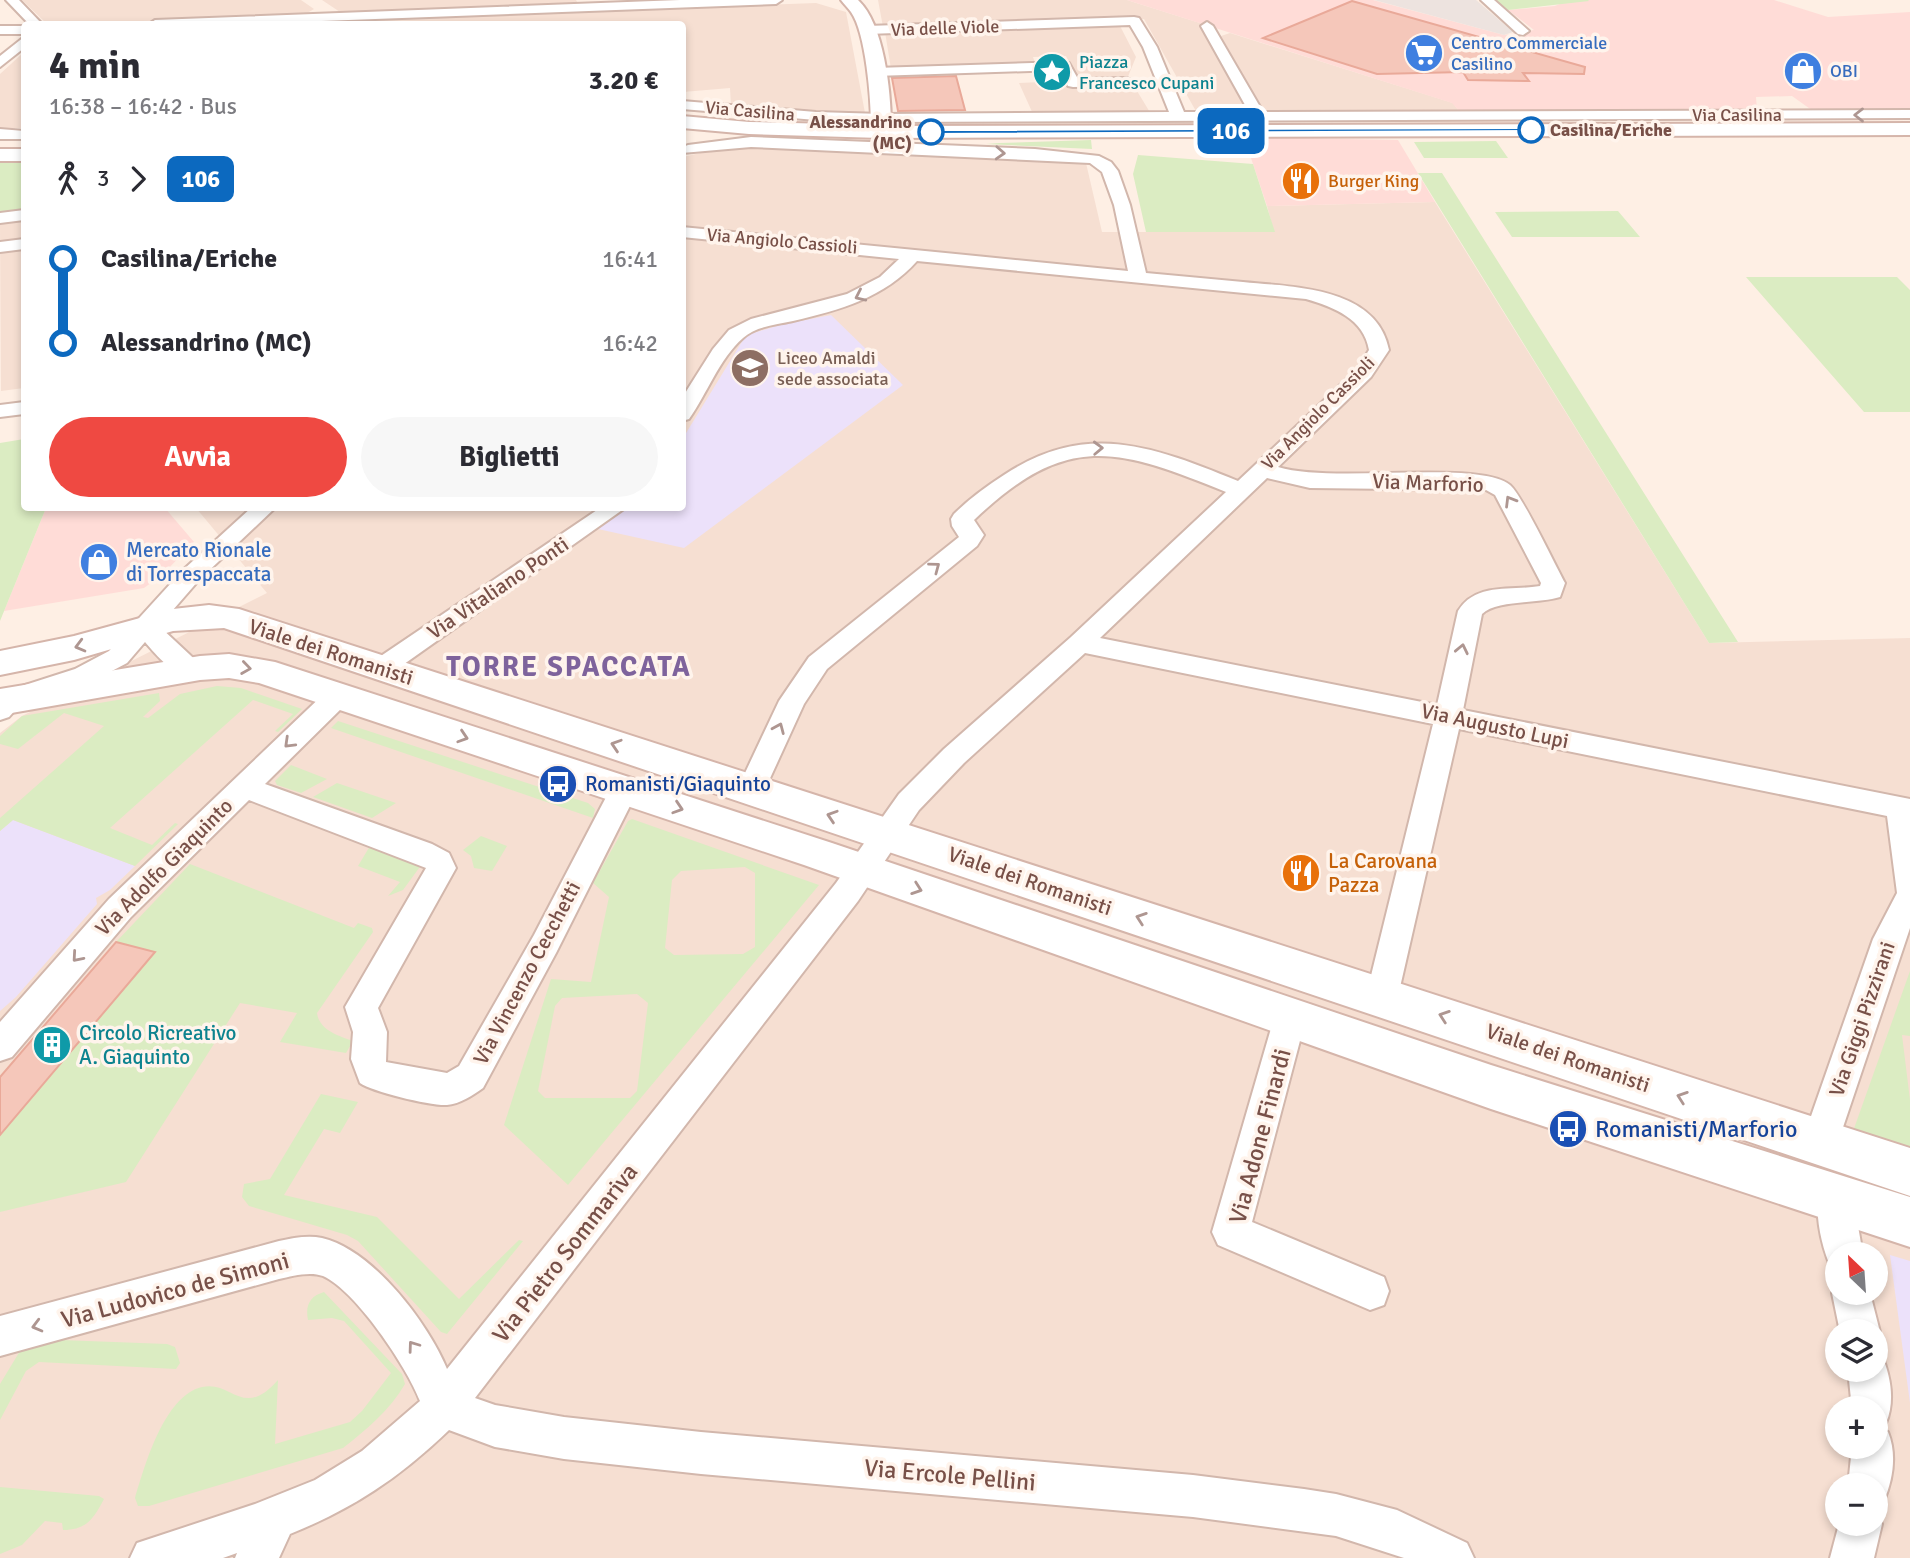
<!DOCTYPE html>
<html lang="it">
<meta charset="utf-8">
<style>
body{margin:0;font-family:Signika,sans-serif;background:#f7f7f7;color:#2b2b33;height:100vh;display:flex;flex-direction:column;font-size:26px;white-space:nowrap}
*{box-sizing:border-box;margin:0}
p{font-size:23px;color:#7c7c81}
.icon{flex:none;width:38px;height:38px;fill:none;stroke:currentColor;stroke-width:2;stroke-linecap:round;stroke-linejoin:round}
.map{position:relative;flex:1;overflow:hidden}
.panel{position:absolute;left:21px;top:21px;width:665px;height:490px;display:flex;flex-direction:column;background:#fff;border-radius:7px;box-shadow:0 4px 10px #0003}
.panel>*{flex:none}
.badge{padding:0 14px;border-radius:10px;font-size:24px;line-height:46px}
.needle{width:46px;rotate:335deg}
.tools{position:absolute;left:1825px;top:1242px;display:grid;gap:14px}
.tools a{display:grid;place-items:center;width:63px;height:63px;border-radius:50%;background:#fff;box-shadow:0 4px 10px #0003;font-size:35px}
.map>.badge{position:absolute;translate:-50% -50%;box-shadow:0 0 0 4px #fff}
.legs{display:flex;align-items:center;gap:10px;height:77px;padding:0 28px;font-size:23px}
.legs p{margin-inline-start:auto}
.headline{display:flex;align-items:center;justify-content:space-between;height:119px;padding:0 28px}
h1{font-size:38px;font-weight:700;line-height:52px}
.action{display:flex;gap:14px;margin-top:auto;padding:14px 28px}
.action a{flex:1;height:80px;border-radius:42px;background:#ef4942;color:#fff;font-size:28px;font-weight:700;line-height:80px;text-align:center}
.action a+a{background:#f7f7f7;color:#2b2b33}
ul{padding:0 28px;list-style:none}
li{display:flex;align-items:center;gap:24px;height:84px;font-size:26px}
li i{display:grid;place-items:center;width:10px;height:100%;margin:0 9px;background:currentColor}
li i::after{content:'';width:18px;height:18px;margin:-9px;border:5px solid;border-radius:50%;background:#fff}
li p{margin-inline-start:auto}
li:first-child i{background:linear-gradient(#0000 50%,currentColor 0)}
li:last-child i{background:linear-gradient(currentColor 50%,#0000 0)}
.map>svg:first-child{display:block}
.residential{fill:#f6dfd2;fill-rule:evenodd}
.commercial{fill:#ffdcd7}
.industrial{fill:#ede3df}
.education{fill:#ece1fa}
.green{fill:#dbecc2;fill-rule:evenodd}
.building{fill:#f5c7ba;stroke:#e9a999;stroke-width:2}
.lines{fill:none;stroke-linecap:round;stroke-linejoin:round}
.street-casing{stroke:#d2b7ac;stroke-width:4}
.secondary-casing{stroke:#d5b5aa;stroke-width:4}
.street{fill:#fff;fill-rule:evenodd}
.secondary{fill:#fff;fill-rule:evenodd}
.oneway{stroke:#ae9691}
.line-1{fill:#0c69bf;stroke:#fff;stroke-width:2}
.stop-1-dot{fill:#fff;stroke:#0c69bf;stroke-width:3.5}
.labels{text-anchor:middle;stroke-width:7;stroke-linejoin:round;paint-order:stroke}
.far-street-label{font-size:18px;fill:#785048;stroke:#fff4ec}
.far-shop-label{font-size:18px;fill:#366cbe;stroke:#fff4ec;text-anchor:start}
.far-culture-label{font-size:18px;fill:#0d838f;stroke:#fff4ec;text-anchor:start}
.far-stop-label{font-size:18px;font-weight:bold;fill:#785048;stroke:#fff4ec;text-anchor:end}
.far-food-label{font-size:18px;fill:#c56008;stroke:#fff4ec;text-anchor:start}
.far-education-label{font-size:18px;fill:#785e54;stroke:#fff4ec;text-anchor:start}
.street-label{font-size:21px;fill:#785048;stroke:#fff4ec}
.shop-label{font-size:21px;fill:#366cbe;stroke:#fff4ec;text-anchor:start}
.transit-label{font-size:21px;fill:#164399;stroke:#fff4ec;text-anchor:start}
.food-label{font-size:21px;fill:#c56008;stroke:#fff4ec;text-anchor:start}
.culture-label{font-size:21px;fill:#0d838f;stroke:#fff4ec;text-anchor:start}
.near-transit-label{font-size:24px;fill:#164399;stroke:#fff4ec;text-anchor:start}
.near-street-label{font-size:24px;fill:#785048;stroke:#fff4ec}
.district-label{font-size:28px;font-weight:bold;letter-spacing:2px;fill:#7e639c;stroke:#fff4ec}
</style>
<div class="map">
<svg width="1910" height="1558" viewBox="0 0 1910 1558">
<rect width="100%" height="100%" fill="#feefe4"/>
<!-- residential -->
<path class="residential" d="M22,0H301L314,9L302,16L47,24Z
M322,0H576L579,5L343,14Z
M878,0H1127L1203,24L1249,112L1197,113L1144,19L883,27Z
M816,3L846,12L865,113L806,112L731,106L730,88L683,92L682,24H339L341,21Z
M1119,24L1136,57L1127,79L1078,81L1066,56L1033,57L1035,63L891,69L885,32Z
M1230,33L1453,103L1461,114L1264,113L1221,36Z
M24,52V128H0V74Z
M1063,81L1067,88L1134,86L1151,114H1033L1019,83Z
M742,147L1041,157L1086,163L1102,232H1274L1267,206L1435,202L1709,643L1910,638V1558H0V733L22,716L267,593L196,508H682L683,157L721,148ZM1838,1255H1876V1293H1838ZM1838,1332H1876V1370H1838ZM1838,1409H1876V1447H1838ZM1838,1486H1876V1524H1838Z
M24,221V388L1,391L0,224Z"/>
<!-- commercial -->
<path class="commercial" d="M1127,0H1373L1504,35L1534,30L1508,10L1555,6L1564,2L1588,0H1774L1828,17L1910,12V110L1813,111L1792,96L1756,97L1757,111H1459L1452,103Z
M1244,137L1398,140L1435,202L1267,206Z
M46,508H165L194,542L163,574L144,588L4,611Z"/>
<!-- industrial -->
<path class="industrial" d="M1374,0H1476L1513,32L1504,35Z"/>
<!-- education -->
<path class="education" d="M831,315L903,385L684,548L598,529L627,508H682L683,438L743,340L750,334L780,325Z
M13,820L135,866L110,890L96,898L97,904L16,997L0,1011V831Z
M1890,1255L1910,1261V1403Z"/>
<!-- green -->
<path class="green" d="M1495,0H1588L1589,1L1508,10Z
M1091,140L1092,149L986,144L999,143Z
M1496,141L1508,158H1424L1414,142Z
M1138,155L1253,164L1275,232H1146L1133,174Z
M24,162V210L0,213V163Z
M1418,173H1442L1738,642L1709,643Z
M1618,211L1640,237H1512L1495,212Z
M1746,277H1897L1910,290V412H1864Z
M24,439V508H46L0,621V443Z
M217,686L241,688L302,709L278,732L275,731L293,714L253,700L110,828L152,845L175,823L178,824L135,866L13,820L0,831V818L104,726L64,713L18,749L0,744V736L22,716L159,693L160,701L143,717L148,718L180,694Z
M338,721L588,803L595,809L593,818L331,728Z
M291,765L327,779L301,793L277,785L275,781Z
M337,783L396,803L372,818L313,797Z
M632,819L819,885L568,1185L504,1125L551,979L591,982L609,897L593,883L628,821ZM745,867L755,873V947L743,954L674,955L665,948L672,880L681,871ZM637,994L648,1003L637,1091L630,1098H545L538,1091L555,1006L562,998Z
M481,836L507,846L492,871L474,868L471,856L463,850Z
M370,846L422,864L403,890L388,896L400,882L358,866Z
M190,864L354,928L358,923L372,928L373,932L317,1013C319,1030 339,1036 353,1041L346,1053L280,1042L297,1013L240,1003L126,1182L0,1212V1135L154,952L116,942Z
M1910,971V1036L1902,1035L1910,1100V1154L1851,1137Z
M321,1094L358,1102L340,1133L324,1129L284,1195L377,1217L459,1299L519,1240L523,1241L447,1334L441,1332L358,1241L347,1235L249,1206L242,1197L244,1184L270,1179Z
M324,1292L402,1374L405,1384C390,1410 366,1430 343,1448L149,1506H138L135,1498C145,1465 164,1396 202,1387C232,1380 243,1420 278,1380L275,1444L350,1422L362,1411L391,1373L344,1321L332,1318L308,1320C305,1305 310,1296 324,1292Z
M61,1340L167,1344L175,1347L180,1363L176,1369L39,1362L26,1371L0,1420V1384L20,1351Z
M0,1487L99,1496L104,1499C94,1518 87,1530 63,1530L62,1523L45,1521L22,1545L0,1554Z"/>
<!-- building -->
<path class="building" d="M1352,1L1585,67L1584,74L1523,73L1529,81L1468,80L1463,72L1377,74L1263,38Z
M956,76L965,110L898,111L892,78Z
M116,942L155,952L0,1135V1077Z"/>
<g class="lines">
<!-- street casing -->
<g class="street-casing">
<path id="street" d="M6,0H19L42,24H29Z
M680,0H782L776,4L241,24H149L155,20Z
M1481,0H1494L1529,31L1523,35L1518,34Z
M1134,17L1139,18L1157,47L1184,112H1249L1201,26L1207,22L1213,26L1263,112L1910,110V118L882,122L816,120L682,109V101L816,112L882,114L1169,112L1143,47L1130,25L867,34L861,30L867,26Z
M0,26H24V34H0Z
M24,37V48L0,67V56Z
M1064,62L1069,63L1078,79L1127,78L1134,82L1127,86L1073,87L1068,86L1059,70L875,76L868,72L875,68Z
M0,129L24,131V139H0Z
M751,137L1035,149L1099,156L1111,162L1118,171L1130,205L1146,273C1179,276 1211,279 1243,282C1293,287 1377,287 1389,350L1371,377L1278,467C1332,484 1477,459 1510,485C1522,495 1555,565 1565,583L1560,597C1537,604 1496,600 1482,614L1463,710L1910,799V928L1838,1142L1832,1154L1820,1159L1808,1154L1802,1142L1873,939L1897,893L1887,816L1459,729L1398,996L1393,1006L1382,1010L1371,1006L1366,996L1433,724L1085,653L964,763L919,810L858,901L475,1398L495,1405L564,1417L701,1432L1193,1475L1304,1489L1336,1494L1397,1510L1467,1543L1474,1558H1404L1336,1536L1193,1517L701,1474L564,1459L495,1447L449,1430C399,1478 354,1508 290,1534L279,1558H235L237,1553L223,1558H130L137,1543L255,1504L315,1480L362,1451L420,1401C407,1367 356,1291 323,1276C310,1271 292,1276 279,1279L0,1356V1316L279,1241C293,1238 308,1235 322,1238C373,1250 428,1323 447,1369L836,883L899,794L944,749L1071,637L1226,492C1117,448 1067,431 974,520L984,535L977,546L827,669L804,704L761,798L751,801L741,798L737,790L779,701L809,657L959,537L952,526L951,519L954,514C969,499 987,486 1004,475C1087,420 1154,447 1238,481L1357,369L1369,350C1364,319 1334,307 1306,299L917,261C884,298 840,310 793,321C776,325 756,326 743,338C719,359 707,394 689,419L682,421V398L713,349L729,330L751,319L847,294L880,277L899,259L682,237V227L1128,271L1114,205L1102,172L1090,163L751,147L682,153L683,147L688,145ZM1267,478L1310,488L1486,490L1495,495L1541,583L1540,586C1511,591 1476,582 1458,611L1437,705L1100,638Z
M24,210V220L0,223V213Z
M24,239V249L0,252V242Z
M24,402V414L0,417V405Z
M251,508H275L199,580L159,626L205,669L201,675C178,682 159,658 145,642L127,663L93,681L18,707L9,717L0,720V693L75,669L109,651L183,570Z
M600,508H625L390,674L381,677L372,674L368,668L372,662Z
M338,687L347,689L351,696L347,703L265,784L432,844L449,853L456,868L378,1008L387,1032L386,1062L447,1073L459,1066L534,935L614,782L624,779L634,782L638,790L556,953L483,1088C473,1095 460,1104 447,1105C431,1106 373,1092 360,1083L351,1059L353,1032L345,1007L426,868L249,800L131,917L12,1057L0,1061V1022L109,899L329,689Z
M1290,1003L1302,1008L1306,1018L1252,1222L1384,1277L1389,1291L1384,1305L1370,1310L1218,1245L1212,1232L1274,1018L1278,1008Z
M1835,1179L1848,1184L1853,1197L1863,1255H1838V1271L1831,1268C1821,1245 1812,1207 1822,1184Z
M1837,1279L1838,1293H1870L1880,1332L1876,1341V1332H1840L1832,1293Z
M1876,1353L1882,1356C1891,1377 1895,1402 1886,1423L1876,1428L1888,1432C1897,1454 1893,1479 1884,1501L1876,1504V1486H1848L1852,1447H1876V1409H1852L1848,1370H1876Z
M1876,1509L1882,1524L1874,1558H1830L1839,1524H1876Z"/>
</g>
<!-- secondary casing -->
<g class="secondary-casing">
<path id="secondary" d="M841,0H858C884,24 891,91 891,126L1910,123V135L881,138L749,134L682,128V116L749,122L871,125C871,100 866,33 851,12C848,8 844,4 841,0Z
M0,149H24V161H0Z
M209,605L239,609L1910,1148V1196L224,628L173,631L74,660L0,675V651L74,636L173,609Z
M229,654L275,662L832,843L1491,1065L1910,1197V1247L1491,1109L804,865L259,683L229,678L200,680L0,715V689L200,656Z"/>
</g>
<!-- street -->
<use href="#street" class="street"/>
<!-- secondary -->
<use href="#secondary" class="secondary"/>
</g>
<!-- one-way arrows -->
<defs><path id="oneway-chevron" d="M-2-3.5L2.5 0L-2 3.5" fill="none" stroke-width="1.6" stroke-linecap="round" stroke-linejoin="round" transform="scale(1.75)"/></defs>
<g class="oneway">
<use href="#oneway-chevron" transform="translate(1859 115) rotate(180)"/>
<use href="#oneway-chevron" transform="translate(1000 153) rotate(3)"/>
<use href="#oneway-chevron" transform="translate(860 296) rotate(155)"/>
<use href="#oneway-chevron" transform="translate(1098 448) rotate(-2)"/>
<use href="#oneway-chevron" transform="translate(1510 501) rotate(-121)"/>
<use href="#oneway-chevron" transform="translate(935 567) rotate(-37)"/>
<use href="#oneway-chevron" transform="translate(80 646) rotate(165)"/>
<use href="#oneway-chevron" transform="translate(1462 649) rotate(-78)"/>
<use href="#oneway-chevron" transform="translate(246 668) rotate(8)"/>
<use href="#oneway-chevron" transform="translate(779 728) rotate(-67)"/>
<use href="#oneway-chevron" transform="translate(463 737) rotate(18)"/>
<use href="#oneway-chevron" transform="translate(289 743) rotate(136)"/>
<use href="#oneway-chevron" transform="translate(616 745) rotate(-162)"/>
<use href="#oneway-chevron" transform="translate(678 808) rotate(18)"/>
<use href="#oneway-chevron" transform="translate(832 816) rotate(-162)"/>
<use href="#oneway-chevron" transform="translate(917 889) rotate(19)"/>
<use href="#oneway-chevron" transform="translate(1141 918) rotate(-161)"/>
<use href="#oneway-chevron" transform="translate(77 957) rotate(131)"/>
<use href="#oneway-chevron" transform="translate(1444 1016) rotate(-161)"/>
<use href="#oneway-chevron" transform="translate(1682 1097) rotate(-161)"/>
<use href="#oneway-chevron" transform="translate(37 1326) rotate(165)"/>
<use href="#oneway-chevron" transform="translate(413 1346) rotate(-126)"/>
</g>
<!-- line-1 -->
<path class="line-1" d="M1531,128L1533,131L931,134L927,132L931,130Z"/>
<!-- icons -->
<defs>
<g id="supermarket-disc" transform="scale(2.0125)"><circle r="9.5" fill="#3f7fe0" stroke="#fff4ec"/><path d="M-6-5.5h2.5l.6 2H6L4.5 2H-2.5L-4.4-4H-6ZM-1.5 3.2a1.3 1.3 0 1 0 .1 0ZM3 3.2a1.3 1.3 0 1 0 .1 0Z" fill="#fff"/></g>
<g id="shop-disc" transform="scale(2.0125)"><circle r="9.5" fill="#3f7fe0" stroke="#fff4ec"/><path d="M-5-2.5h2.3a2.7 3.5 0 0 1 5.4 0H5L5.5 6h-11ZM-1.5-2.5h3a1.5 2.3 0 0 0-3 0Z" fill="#fff"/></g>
<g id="sight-disc" transform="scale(2.0125)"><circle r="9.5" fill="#0f9aa8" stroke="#fff4ec"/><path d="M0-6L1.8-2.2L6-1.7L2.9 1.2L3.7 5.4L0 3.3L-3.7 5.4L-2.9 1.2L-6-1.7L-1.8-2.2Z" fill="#fff"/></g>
<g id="restaurant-disc" transform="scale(2.0125)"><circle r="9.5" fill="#e8710a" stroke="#fff4ec"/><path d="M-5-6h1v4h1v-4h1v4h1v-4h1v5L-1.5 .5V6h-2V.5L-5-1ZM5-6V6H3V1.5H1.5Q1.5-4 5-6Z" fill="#fff"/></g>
<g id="school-disc" transform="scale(2.0125)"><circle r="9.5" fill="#8d6e63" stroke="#fff4ec"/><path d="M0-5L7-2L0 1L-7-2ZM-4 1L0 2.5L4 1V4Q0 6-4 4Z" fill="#fff"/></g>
<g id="bus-disc" transform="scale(2.0125)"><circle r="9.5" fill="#1a4fb4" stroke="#fff4ec"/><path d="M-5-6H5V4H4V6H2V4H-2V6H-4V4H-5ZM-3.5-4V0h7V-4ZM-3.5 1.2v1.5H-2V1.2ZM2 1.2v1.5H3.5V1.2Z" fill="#fff"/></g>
<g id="building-disc" transform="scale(2.0125)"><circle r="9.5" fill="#0f9aa8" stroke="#fff4ec"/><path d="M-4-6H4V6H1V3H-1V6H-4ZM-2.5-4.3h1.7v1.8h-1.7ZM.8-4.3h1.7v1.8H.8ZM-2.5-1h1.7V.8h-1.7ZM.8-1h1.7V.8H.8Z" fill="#fff"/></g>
</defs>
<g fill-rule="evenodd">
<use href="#supermarket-disc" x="1424" y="53"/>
<use href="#shop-disc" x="1803" y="71"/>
<use href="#sight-disc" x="1052" y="72"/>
<use href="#restaurant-disc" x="1301" y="181"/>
<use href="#school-disc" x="750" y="368"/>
<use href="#shop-disc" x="99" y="562"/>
<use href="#bus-disc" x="558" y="784"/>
<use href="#restaurant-disc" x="1301" y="873"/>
<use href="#building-disc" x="52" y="1045"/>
<use href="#bus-disc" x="1568" y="1129"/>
</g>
<!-- markers -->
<g class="stop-1-dot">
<circle cx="1531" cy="130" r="12"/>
<circle cx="931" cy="132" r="12"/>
</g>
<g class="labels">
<!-- far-street labels -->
<g class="far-street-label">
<text transform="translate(945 28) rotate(-2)" y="6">Via delle Viole</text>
<text transform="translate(750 111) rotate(5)" y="6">Via Casilina</text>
<text x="1737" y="121">Via Casilina</text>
<text transform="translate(782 241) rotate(5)" y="6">Via Angiolo Cassioli</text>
<text transform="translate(1318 413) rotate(-45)" y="6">Via Angiolo Cassioli</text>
</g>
<!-- far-shop labels -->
<g class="far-shop-label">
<text x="1451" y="49">Centro Commerciale<tspan x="1451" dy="21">Casilino</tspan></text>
<text x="1830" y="77">OBI</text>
</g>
<!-- far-culture labels -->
<g class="far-culture-label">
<text x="1079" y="68">Piazza<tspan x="1079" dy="21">Francesco Cupani</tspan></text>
</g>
<!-- far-stop labels -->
<g class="far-stop-label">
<text x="912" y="128">Alessandrino<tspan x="912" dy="21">(MC)</tspan></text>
<text x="1550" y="136" text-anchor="start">Casilina/Eriche</text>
</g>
<!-- far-food labels -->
<g class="far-food-label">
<text x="1328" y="187">Burger King</text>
</g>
<!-- far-education labels -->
<g class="far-education-label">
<text x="777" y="364">Liceo Amaldi<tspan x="777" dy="21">sede associata</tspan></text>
</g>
<!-- street labels -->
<g class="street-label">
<text transform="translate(1428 483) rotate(2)" y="7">Via Marforio</text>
<text transform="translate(498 588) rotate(-34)" y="7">Via Vitaliano Ponti</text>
<text transform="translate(331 652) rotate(18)" y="7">Viale dei Romanisti</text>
<text transform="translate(1495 726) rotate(12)" y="7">Via Augusto Lupi</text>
<text transform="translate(164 867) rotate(-45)" y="7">Via Adolfo Giaquinto</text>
<text transform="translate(1030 881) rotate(19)" y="7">Viale dei Romanisti</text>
<text transform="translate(527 973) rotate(-62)" y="7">Via Vincenzo Cecchetti</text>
<text transform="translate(1862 1019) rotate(-71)" y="7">Via Giggi Pizzirani</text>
<text transform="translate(1568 1058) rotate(19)" y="7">Viale dei Romanisti</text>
</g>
<!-- shop labels -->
<g class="shop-label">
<text x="126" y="557">Mercato Rionale<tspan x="126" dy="24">di Torrespaccata</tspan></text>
</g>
<!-- transit labels -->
<g class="transit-label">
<text x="585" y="791">Romanisti/Giaquinto</text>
</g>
<!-- food labels -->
<g class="food-label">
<text x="1328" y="868">La Carovana<tspan x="1328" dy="24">Pazza</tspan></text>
</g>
<!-- culture labels -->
<g class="culture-label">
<text x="79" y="1040">Circolo Ricreativo<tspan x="79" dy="24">A. Giaquinto</tspan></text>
</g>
<!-- near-transit labels -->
<g class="near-transit-label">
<text x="1595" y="1137">Romanisti/Marforio</text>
</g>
<!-- near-street labels -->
<g class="near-street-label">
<text transform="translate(1260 1136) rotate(-75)" y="8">Via Adone Finardi</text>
<text transform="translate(565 1253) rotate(-52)" y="8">Via Pietro Sommariva</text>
<text transform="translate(175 1290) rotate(-15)" y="8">Via Ludovico de Simoni</text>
<text transform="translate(950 1475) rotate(5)" y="8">Via Ercole Pellini</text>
</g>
<!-- district labels -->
<g class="district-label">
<text x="569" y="676">TORRE SPACCATA</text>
</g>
</g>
</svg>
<div class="tools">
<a><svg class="needle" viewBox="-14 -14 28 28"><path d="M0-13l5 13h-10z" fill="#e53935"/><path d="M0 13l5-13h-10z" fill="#7c7c81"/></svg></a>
<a><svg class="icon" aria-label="layers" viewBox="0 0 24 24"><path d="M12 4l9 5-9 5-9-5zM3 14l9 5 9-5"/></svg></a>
<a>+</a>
<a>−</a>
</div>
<b class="badge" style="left:1231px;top:131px;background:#0c69bf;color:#fff">106</b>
<section class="panel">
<div class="headline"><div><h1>4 min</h1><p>16:38 – 16:42 · Bus</p></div><b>3.20 €</b></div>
<div class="legs"><svg class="icon" aria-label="walk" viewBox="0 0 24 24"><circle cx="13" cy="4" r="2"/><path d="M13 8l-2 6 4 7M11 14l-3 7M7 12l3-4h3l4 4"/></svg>3<svg class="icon" aria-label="forward" viewBox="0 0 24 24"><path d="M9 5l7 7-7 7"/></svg><b class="badge" style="background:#0c69bf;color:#fff">106</b></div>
<ul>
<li><i style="color:#0c69bf"></i><b>Casilina/Eriche</b><p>16:41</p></li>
<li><i style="color:#0c69bf"></i><b>Alessandrino (MC)</b><p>16:42</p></li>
</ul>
<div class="action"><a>Avvia</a><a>Biglietti</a></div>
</section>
</div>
